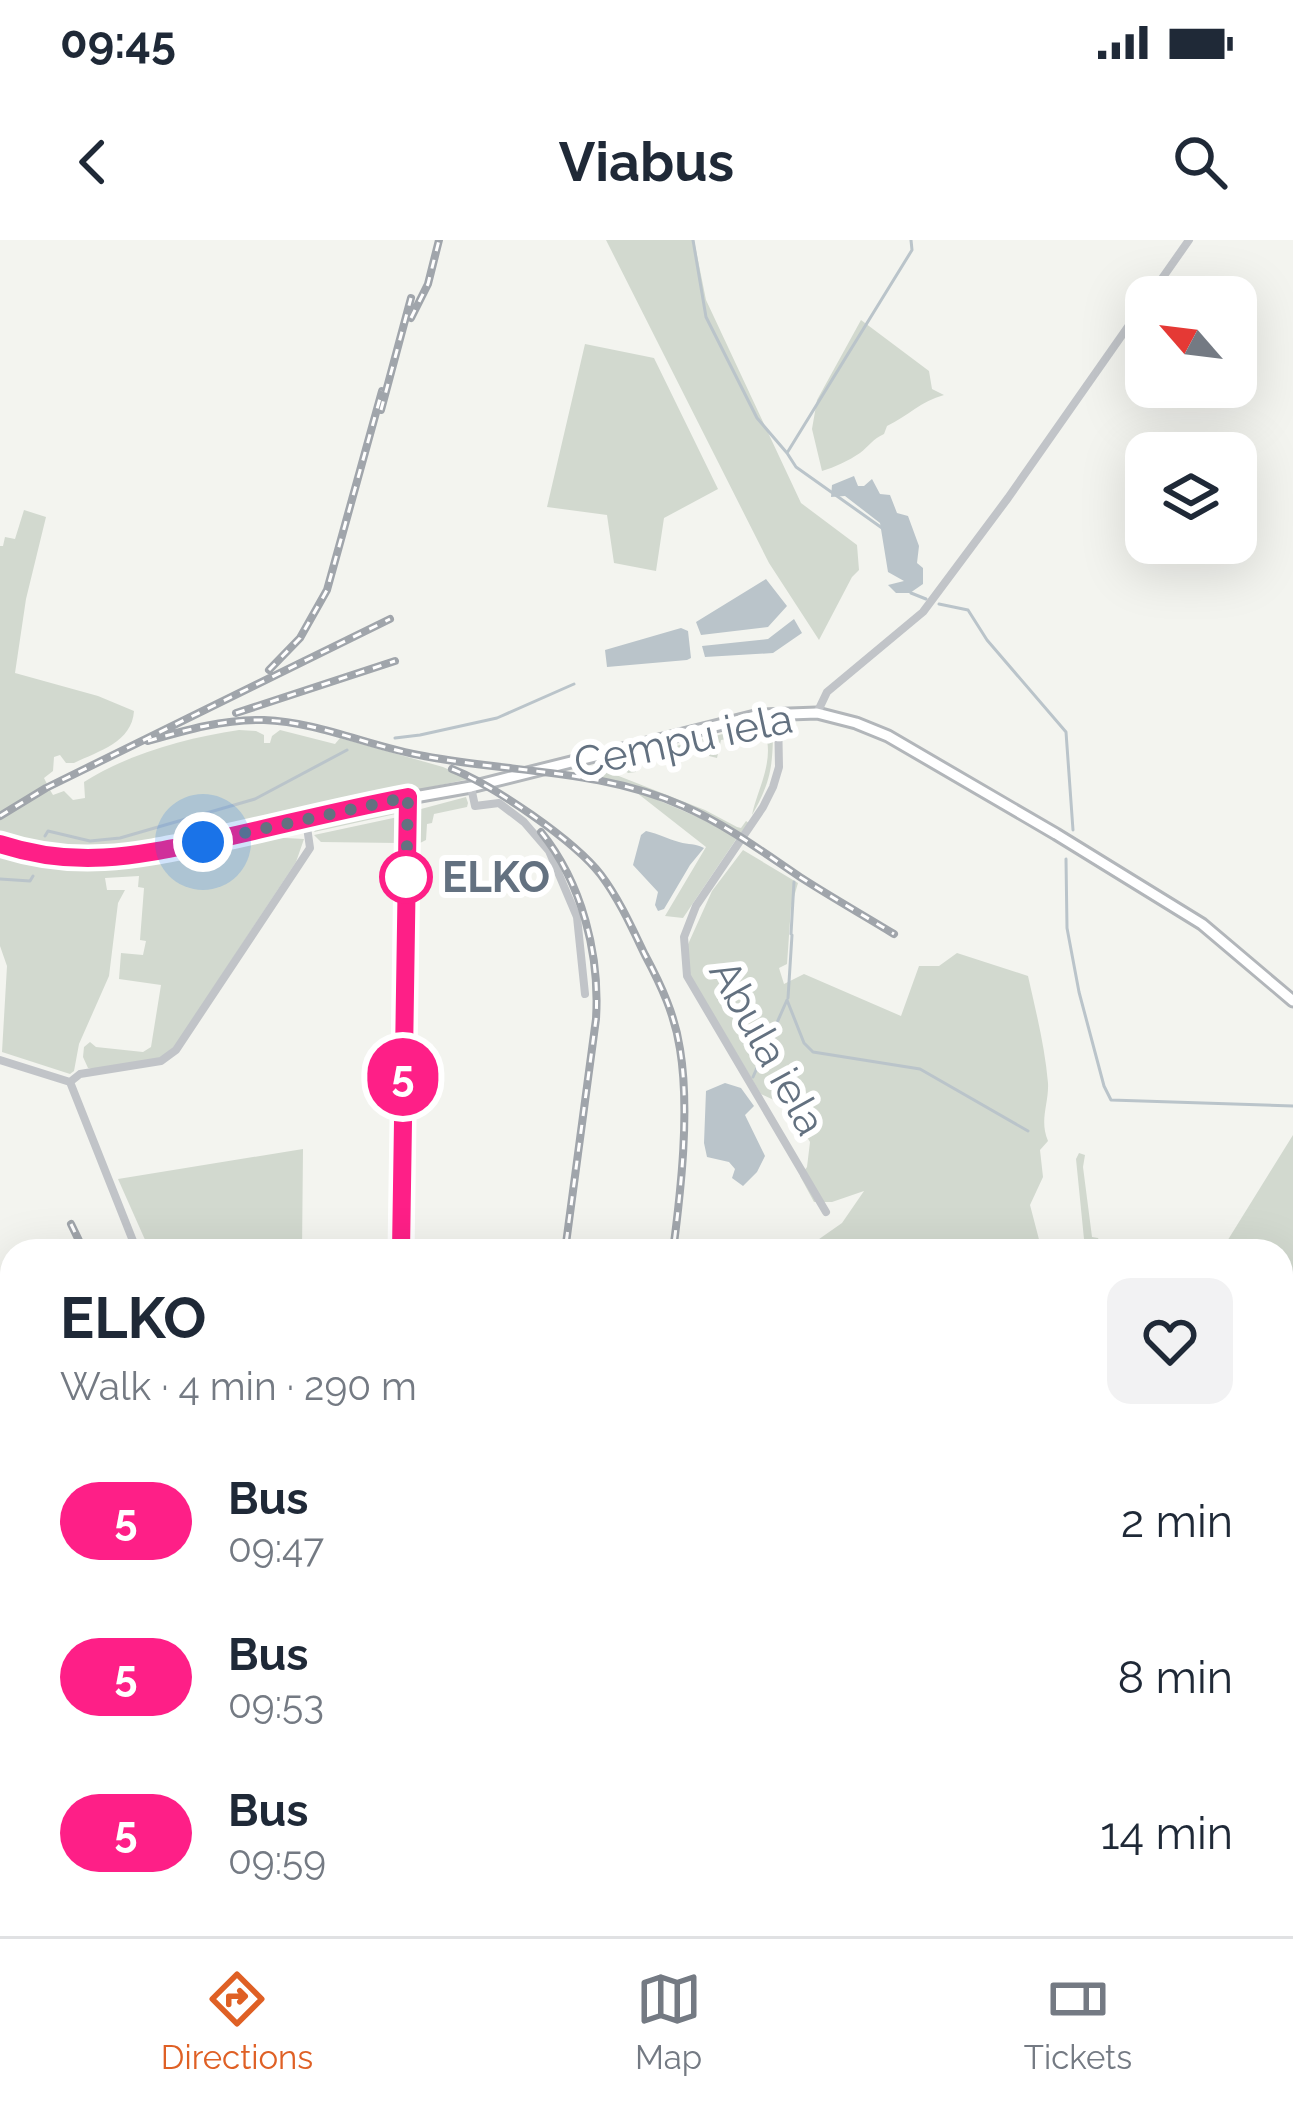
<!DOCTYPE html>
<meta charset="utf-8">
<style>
body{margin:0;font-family:Raleway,sans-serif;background:#f2f2f3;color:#1f2937;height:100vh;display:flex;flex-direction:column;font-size:45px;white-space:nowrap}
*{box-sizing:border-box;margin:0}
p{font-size:39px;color:#747a83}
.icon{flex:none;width:66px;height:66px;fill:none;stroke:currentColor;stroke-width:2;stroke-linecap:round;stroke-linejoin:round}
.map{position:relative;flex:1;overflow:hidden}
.panel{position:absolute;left:0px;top:999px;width:1293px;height:699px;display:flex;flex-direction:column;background:#fff;border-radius:36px 36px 0 0;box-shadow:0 12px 48px #0002}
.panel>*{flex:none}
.badge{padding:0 24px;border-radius:39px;font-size:42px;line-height:78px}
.needle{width:78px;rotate:298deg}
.fabs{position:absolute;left:1125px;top:36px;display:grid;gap:24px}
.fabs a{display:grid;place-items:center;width:132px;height:132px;border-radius:24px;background:#fff;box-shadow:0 12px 48px #0002;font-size:60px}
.you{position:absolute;width:60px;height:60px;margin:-30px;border:9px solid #fff;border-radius:50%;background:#1a73e8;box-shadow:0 0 0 18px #1a73e833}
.map>.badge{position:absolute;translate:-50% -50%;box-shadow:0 0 0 6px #fff}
.round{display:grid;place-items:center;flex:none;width:126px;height:126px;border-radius:24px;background:#f2f2f3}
.headline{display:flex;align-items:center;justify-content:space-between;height:204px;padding:0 60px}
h1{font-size:57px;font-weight:700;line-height:90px}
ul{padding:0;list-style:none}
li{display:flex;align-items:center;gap:36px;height:156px;padding:0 60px}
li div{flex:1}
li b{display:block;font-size:45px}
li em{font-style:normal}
li .badge{min-width:132px;font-weight:700;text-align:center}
.status{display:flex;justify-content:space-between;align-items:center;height:84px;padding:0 60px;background:#fff;direction:ltr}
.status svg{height:33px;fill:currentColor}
header{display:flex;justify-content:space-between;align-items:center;height:156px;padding:0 60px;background:#fff;font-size:54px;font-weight:700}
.tabs{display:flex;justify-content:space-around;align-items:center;height:168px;border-top:3px solid #e0e1e3;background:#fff;font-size:33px;color:#747a83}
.tabs a{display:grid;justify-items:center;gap:6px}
.tabs .on{color:#df6025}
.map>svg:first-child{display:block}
.green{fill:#d2d9cf}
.water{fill:#bac4ca}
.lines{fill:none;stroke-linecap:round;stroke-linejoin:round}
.stream{stroke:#bac4ca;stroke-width:3}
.major-casing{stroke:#b2b6ba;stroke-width:15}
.minor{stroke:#c1c4c8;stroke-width:8}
.major{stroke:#fff;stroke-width:9}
.rail-casing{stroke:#a0a5ab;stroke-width:8}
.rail{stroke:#fff;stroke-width:3;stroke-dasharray:9;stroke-linecap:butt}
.line-casing{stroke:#fff;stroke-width:27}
.line{stroke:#fe1f87;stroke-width:18}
.walk{stroke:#637180;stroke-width:12;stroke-dasharray:0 21.6}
.stop-dot{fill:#fff;stroke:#fe1f87;stroke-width:6}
.labels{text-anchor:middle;stroke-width:12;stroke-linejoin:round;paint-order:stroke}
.street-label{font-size:42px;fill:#637180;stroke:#fff}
.stop-label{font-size:42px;font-weight:bold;fill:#637180;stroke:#fff;text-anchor:start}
</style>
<div class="status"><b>09:45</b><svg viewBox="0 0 49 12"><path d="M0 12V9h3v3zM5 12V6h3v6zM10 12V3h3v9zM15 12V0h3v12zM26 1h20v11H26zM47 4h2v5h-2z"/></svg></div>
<header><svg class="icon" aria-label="back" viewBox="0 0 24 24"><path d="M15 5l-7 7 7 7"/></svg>Viabus<svg class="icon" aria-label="search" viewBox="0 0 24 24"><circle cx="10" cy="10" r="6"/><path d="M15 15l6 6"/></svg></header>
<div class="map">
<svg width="1293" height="1696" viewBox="0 0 1293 1696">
<rect width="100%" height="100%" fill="#f3f4ef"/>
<!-- green -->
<path class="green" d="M606,0H694L706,60L801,263L857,305L859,330L852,337L819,400L769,323Z
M861,80L929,131L932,149L944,155C921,161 908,176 887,186L884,194C873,199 869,206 860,213C848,221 835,227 822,231L812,189L817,160Z
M585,104L654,118L718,249L664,278L656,331L614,323L607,275L547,267Z
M24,270L46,277L26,359L15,433L98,456L134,471C132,502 99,511 74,523H66L60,515L54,517L53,531L44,538L47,544L0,573V306H3L5,297L15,299Z
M773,488C773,525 771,542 752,575C757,550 775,521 765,493L721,500L717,518L709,516L706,505L634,521L636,532L628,533L619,525L618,521L742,489Z
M239,490L256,491L264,495V503H270L272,496L280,490L335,504L340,498L443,527L469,539L119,613C77,613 40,609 0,596V580L17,567L50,550L53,555L64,551L73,560L85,558L84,542C130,513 186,498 239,490Z
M600,526L601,529L705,570L737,587L741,588L746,581L749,583L739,595C687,562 632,544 571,533Z
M632,549L700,578L737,598L683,678L665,676L706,607Z
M466,557L468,563L467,567L434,574L432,583L427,584L426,600L418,604V577L421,569Z
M391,569L400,573L314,592L322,581Z
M398,577V603L321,602L314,595Z
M267,597L304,599L296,622L175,806L160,818L93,829L88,828L83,817L84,807L90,802L96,807L143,812L151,807L161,745L119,739L121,713L143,715L146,701L140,700L144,648L138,647L139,636L105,638L107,650H125L118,663L109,736L79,804L74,831L70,834L2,812L7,726L0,706V613C12,616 24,621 36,624C112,642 193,614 267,597Z
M743,610L798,643L791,667L787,724L779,728L784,744L804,734L901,776L919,726H939L957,713L1028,736C1036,772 1045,807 1048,843C1049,864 1039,880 1048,901L1040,910L1043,937L1030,965L1042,1011H802L842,983L864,951L832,962H814L800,936L807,927L810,902L789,867L761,854L690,736L685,711L712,651Z
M1293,895V1101L1281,1116V1011H1221Z
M303,909L302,1011H150L118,939Z
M1079,913L1085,915L1083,927L1092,997L1098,998L1102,1007L1099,1011H1070L1084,999L1076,919Z
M0,1327L12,1350L11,1451L0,1435Z
M244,1686H336L335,1696H248Z
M1051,1686H1135C1111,1696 1077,1696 1051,1686Z"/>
<!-- water -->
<path class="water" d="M854,236L858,246H864L872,239L880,254L890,255L897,273L908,276L919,306L917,323L923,328V344L910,353H896L888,345L904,341L888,332L880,283L845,256L831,257L832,245Z
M766,339L787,366L768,387L701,395L696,382Z
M794,379L802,393L773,413L705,417L702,406L768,399Z
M681,388L688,391L691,418L687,420L607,427L605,410Z
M646,591C659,594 668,599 679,602C689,605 695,603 704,608L690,625L664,669L658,671L655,665L658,652L633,625L641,595Z
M725,843L741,848L754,866L745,875L765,916L757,932L743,946L732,938L735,929L729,922L707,917L704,903L706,851Z"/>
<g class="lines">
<!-- stream -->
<path class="stream" d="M693,0L706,77L757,178L787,213
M882,288L796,227L787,213L912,10L911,0
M911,353L926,359
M939,364L968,370L987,400L1066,492L1073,590
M395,498L420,495L497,478L574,444
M45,596L48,591L90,601L120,598L255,559L347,510
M1066,619L1067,688L1079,752L1104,846L1111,860L1293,866
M0,639L30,641L33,636
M791,694L794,642
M788,758L792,695
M753,837L787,760L804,803L813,812L920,829L1028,891"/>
<!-- major casing -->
<g class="major-casing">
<path id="major" d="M0,604L28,612L79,619L143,615L306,580L336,571L471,547L759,475L817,473L856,483L888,496L1056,594L1202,684L1293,761"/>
</g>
<!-- minor -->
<path class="minor" d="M1149,57L1189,0
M817,473L827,452L923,372L1008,258L1146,61
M778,474L779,527L773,547L763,567L696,666L684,697L687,736L826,972
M471,547L475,566L499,563L524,582L549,611L577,677L585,754
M0,820L70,842L80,834L161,821L176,810L310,608L306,580
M70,842L137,1011
M401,1011L408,558
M0,1247L10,1265L0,1286
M0,1316L12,1345
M0,1468L12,1459
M0,1487L12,1497
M1281,1549L1293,1548
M97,1696L99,1686"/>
<!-- major -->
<use href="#major" class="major"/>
<!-- rail casing -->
<g class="rail-casing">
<path id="rail" d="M411,78L428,44L439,0
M381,170L411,58
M269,430L300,398L327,350L382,151
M236,473L395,421
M148,501C186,490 224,479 264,480C319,482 371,507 424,516C512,533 600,529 683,566C725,584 763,612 800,637C831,657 863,675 894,694
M452,529C493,545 574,600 601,635C619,659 632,688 645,715C661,745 675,775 680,809C690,870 681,950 673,1011
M0,576L46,548L390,379
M541,592C582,643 600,714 596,779L565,1011
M71,984L84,1011
M0,1047L12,1070
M486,1686L499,1696
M578,1686L583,1696"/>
</g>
<!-- rail -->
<use href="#rail" class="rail"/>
</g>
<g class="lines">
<!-- line casing -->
<g class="line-casing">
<path id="line" d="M0,604C79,630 140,615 218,599C282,585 344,569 408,557L401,1011"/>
</g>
<!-- line -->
<use href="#line" class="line"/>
<!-- walk -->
<path class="walk" d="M203,602L408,557L406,650V637"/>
</g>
<!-- markers -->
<circle class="stop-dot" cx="406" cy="637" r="24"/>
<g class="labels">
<!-- street labels -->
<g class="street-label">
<text transform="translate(683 500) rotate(-12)" y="15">Cempu iela</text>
<text transform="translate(768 807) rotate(61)" y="15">Abula iela</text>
</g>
<!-- stop labels -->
<g class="stop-label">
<text x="442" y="652">ELKO</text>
</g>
</g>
</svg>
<div class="fabs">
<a><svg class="needle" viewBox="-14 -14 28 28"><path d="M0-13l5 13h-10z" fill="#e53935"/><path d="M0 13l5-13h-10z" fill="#747a83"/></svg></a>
<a><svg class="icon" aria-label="layers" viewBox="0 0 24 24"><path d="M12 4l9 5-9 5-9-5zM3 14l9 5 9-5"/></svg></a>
</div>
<div class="you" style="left:203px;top:602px"></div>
<b class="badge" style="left:403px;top:837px;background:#fe1f87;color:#fff">5</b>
<section class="panel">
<div class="headline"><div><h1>ELKO</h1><p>Walk · 4 min · 290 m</p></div><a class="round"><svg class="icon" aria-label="heart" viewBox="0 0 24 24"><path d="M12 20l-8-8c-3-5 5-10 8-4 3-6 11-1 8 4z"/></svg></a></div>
<ul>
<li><span class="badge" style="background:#fe1f87;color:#fff">5</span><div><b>Bus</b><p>09:47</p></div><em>2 min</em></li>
<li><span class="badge" style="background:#fe1f87;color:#fff">5</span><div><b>Bus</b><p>09:53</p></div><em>8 min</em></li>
<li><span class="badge" style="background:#fe1f87;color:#fff">5</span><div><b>Bus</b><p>09:59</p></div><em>14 min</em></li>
</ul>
</section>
</div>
<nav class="tabs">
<a class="on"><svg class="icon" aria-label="directions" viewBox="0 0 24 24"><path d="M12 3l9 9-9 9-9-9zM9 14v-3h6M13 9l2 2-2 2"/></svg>Directions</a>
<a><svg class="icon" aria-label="map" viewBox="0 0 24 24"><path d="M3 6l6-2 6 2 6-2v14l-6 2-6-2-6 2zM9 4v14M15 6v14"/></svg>Map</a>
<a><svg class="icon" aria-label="tickets" viewBox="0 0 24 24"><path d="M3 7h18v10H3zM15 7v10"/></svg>Tickets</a>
</nav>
